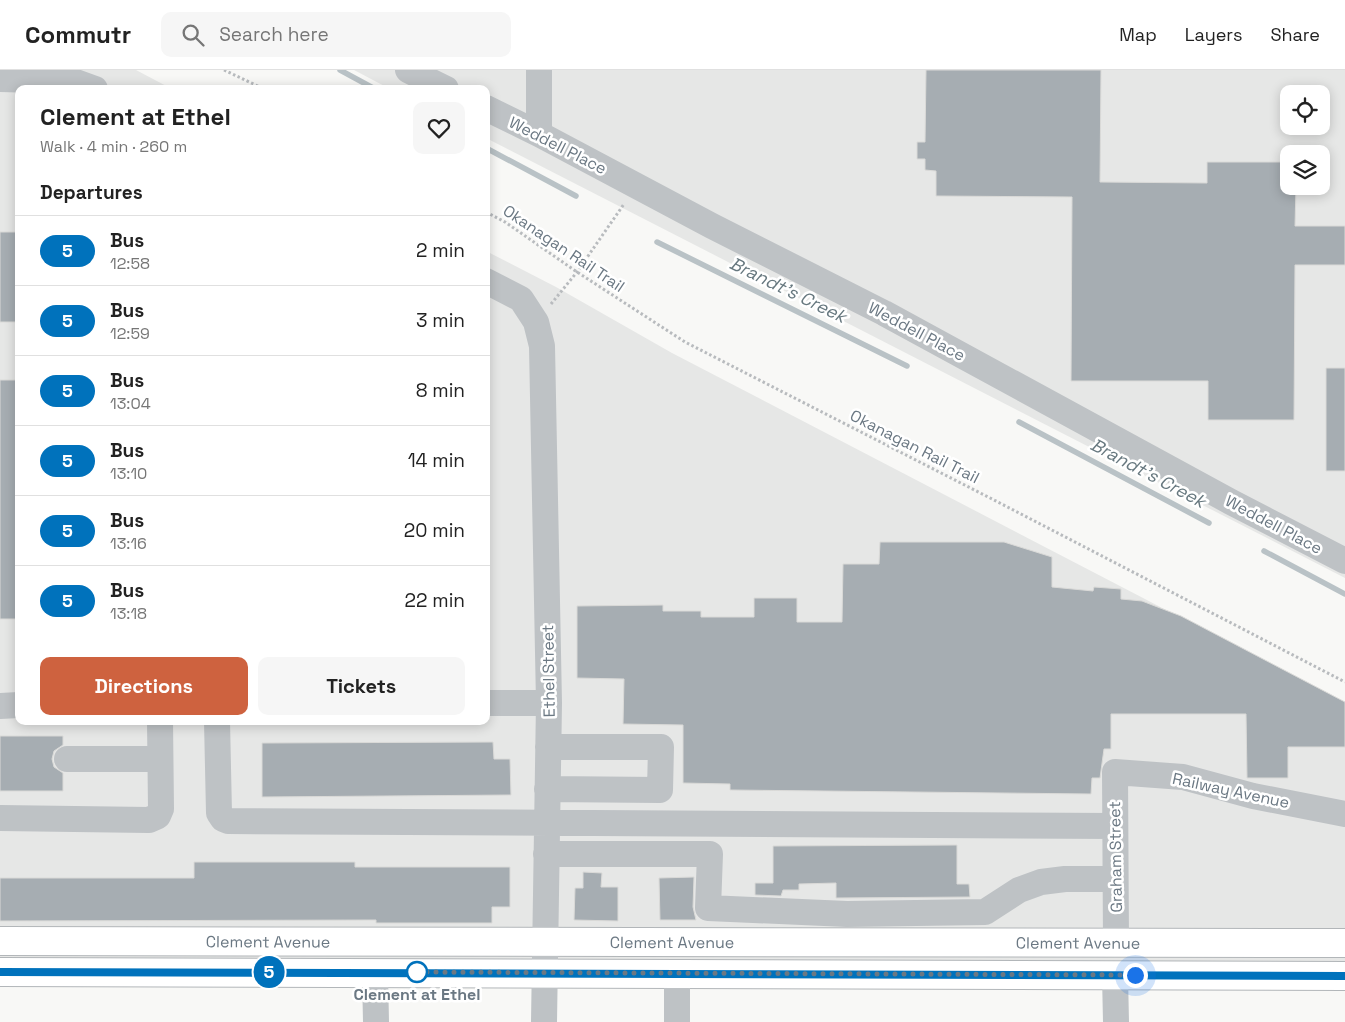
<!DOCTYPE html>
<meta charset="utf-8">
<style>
body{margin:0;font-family:"Space Grotesk",sans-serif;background:#f6f6f6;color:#222;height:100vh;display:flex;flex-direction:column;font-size:19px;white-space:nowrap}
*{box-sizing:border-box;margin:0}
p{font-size:16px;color:#767676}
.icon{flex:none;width:28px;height:28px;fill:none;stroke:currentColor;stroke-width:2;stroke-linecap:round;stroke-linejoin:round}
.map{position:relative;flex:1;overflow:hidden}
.panel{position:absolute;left:15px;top:15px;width:475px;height:640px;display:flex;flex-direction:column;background:#fff;border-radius:10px;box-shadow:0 2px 12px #0003}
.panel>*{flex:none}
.badge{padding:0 10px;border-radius:16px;font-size:18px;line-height:32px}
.fabs{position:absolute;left:1280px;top:15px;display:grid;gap:10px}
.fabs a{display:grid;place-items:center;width:50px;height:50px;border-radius:10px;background:#fff;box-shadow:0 2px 12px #0003;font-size:25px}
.you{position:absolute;width:25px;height:25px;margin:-12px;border:4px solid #fff;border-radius:50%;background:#1a73e8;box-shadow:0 0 0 8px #1a73e833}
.map>.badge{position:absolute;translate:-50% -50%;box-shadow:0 0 0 2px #fff}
h2{padding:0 25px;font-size:19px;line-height:45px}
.round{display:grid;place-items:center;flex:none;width:52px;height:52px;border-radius:10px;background:#f6f6f6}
.overview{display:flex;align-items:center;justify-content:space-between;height:85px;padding:0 25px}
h1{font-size:24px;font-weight:600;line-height:38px}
.cta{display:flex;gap:10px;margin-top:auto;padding:10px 25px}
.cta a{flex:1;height:58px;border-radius:10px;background:#ce623f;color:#fff;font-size:20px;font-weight:600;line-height:58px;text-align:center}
.cta a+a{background:#f6f6f6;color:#222}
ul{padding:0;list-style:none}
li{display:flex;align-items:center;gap:15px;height:70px;padding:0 25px;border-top:1px solid #e0e0e0}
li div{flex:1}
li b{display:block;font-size:19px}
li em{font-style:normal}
li .badge{min-width:55px;font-weight:700;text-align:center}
header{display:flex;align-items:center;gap:30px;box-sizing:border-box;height:70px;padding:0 25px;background:#fff;border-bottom:1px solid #e0e0e0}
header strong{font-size:24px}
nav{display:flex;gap:28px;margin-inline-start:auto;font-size:18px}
.search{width:350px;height:45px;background:#f6f6f6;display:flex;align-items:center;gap:12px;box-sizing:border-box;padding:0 18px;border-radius:10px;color:#767676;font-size:19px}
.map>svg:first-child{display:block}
.built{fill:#e6e7e6;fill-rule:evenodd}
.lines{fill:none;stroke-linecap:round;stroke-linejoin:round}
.stream{stroke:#b9c2c6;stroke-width:5.5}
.building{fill:#a6adb2;stroke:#dadad8}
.major-casing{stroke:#b2b6b9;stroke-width:30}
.path{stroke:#b8bbbe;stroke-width:3;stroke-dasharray:2.5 2.5;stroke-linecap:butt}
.minor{stroke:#bec2c5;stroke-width:26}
.major{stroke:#fff;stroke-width:28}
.line-casing{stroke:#fff;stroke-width:11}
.line{stroke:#0072bc;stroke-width:8}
.walk{stroke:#6b7883;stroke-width:5;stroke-dasharray:0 9}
.stop-dot{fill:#fff;stroke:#0072bc;stroke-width:2.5}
.labels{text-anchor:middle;stroke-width:5;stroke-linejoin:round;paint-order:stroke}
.street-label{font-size:16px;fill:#6b7883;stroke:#fff}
.stop-label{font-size:16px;font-weight:bold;fill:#6b7883;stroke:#fff}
.water-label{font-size:18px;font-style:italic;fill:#67787f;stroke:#fff}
</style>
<header>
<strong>Commutr</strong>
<div class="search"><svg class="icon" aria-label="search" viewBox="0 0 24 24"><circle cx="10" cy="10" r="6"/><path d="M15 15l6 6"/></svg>Search here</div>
<nav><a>Map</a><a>Layers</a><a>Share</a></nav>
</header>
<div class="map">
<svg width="1345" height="952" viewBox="0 0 1345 952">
<rect width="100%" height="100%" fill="#f8f8f6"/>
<!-- built -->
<path class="built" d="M0,0H136L172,19H19V651H486V181L556,217L672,283L1345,633V891L575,892L0,889Z
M354,0H1345V508L486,68V19H390ZM1289,24H1321V56H1289ZM1289,84H1321V116H1289Z"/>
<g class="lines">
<!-- stream -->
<path class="stream" d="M340,0L375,19
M486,78L576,126
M657,172L907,296
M1019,352L1209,453
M1264,481L1345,524"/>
</g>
<!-- building -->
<path class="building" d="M926,0H1101L1100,112L1207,113V92H1289V116H1296L1295,156H1345V195H1295L1294,350H1208V311H1071L1072,127L936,126V101L925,100V89H917V72H925Z
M0,162H19V252H0Z
M1326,298H1345V401H1326Z
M0,310H19V549H0Z
M880,472H1004L1052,487V517L1093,521L1094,517L1121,519V529L1142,531L1181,546L1345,632V677H1288V708H1247L1246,644H1111V679H1104L1100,708H1092L1091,724L730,720V714L683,713V655L623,654L624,609L577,608V536L663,535V541H701V547H754V528H797V552H842L843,494H879Z
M0,666H63V675L54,681L52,689L54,697L63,703V721H0Z
M493,672L494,689H510L511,725L262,727V673Z
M957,775V814H969L970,827L836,828V813L799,814V820H783L781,826L755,825V813H773V776Z
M194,792H355V797H510V837H492V853H376V850L0,851V808H194Z
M583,802L602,803L601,817H618V851L574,850L575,818H583Z
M694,807L693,837L696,850H660L659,808Z"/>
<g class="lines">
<!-- major casing -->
<g class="major-casing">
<g id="major">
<path id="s1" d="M0,871L1345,873"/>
<path d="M0,902L1345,906"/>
</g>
</g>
<!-- path -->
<path class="path" d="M224,0L264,19
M486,142L505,152L577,202L685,272L994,430L1345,612
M551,234L577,202L624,134"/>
<!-- minor -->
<path class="minor" d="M408,0L446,19
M539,0V64
M0,9L73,11L95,19
M486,38L539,64L712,156L884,243L1231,432L1345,491
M486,211L521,229L536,252L542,276L549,633L544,952
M486,633H549
M0,636L19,635
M217,651L219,743L223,749L228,751L1115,756
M67,689H160
M547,719L660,720L661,677H548
M0,748L149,750L158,746L161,739L160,651
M546,784H710L708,838L847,844L985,842L1019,820L1041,812L1065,809H1115
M1116,873L1115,702L1183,707L1253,726L1345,744
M375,903L376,952
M1115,905L1116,952
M677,952V903"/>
<!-- major -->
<use href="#major" class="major"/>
</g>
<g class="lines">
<!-- line casing -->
<g class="line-casing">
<path id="line" d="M0,902L1345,906"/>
</g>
<!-- line -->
<use href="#line" class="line"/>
<!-- walk -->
<path class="walk" d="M417,902H413L1135,905"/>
</g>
<!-- markers -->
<circle class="stop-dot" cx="417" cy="902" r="10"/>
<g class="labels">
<!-- street labels -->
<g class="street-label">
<text transform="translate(558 75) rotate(27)" y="6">Weddell Place</text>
<text transform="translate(564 178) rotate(34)" y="6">Okanagan Rail Trail</text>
<text transform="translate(917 261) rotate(28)" y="6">Weddell Place</text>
<text transform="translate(915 376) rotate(27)" y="6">Okanagan Rail Trail</text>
<text transform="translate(1274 454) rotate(28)" y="6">Weddell Place</text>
<text transform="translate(548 601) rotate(-91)" y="6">Ethel Street</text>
<text transform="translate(1231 720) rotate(12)" y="6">Railway Avenue</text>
<text transform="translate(1115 787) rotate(-91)" y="6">Graham Street</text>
<text dy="6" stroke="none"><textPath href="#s1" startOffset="268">Clement Avenue</textPath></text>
<text dy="6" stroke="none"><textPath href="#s1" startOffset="672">Clement Avenue</textPath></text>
<text dy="6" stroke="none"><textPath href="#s1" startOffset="1078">Clement Avenue</textPath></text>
</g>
<!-- stop labels -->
<g class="stop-label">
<text x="417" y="930">Clement at Ethel</text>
</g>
<!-- water labels -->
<g class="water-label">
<text transform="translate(788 220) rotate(26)" y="6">Brandt's Creek</text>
<text transform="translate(1148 403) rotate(28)" y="6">Brandt's Creek</text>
</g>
</g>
</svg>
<div class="fabs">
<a><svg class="icon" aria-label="locate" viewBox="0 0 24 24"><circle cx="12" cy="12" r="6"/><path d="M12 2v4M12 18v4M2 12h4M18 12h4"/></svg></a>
<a><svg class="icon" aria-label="layers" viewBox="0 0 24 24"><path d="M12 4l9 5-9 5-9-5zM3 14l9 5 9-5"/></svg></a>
</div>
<div class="you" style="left:1135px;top:905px"></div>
<b class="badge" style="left:269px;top:902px;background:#0072bc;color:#fff">5</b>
<section class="panel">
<div class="overview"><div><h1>Clement at Ethel</h1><p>Walk · 4 min · 260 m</p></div><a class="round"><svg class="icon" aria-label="heart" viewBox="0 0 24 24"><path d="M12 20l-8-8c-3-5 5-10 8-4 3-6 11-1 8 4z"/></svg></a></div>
<h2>Departures</h2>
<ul>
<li><span class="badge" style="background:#0072bc;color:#fff">5</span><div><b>Bus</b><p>12:58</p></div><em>2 min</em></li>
<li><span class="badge" style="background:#0072bc;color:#fff">5</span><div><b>Bus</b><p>12:59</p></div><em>3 min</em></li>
<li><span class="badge" style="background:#0072bc;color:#fff">5</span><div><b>Bus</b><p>13:04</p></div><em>8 min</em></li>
<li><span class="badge" style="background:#0072bc;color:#fff">5</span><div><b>Bus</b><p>13:10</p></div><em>14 min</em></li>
<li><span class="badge" style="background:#0072bc;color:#fff">5</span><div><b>Bus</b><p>13:16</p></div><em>20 min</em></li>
<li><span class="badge" style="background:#0072bc;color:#fff">5</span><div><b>Bus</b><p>13:18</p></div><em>22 min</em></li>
</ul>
<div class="cta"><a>Directions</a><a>Tickets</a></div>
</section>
</div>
